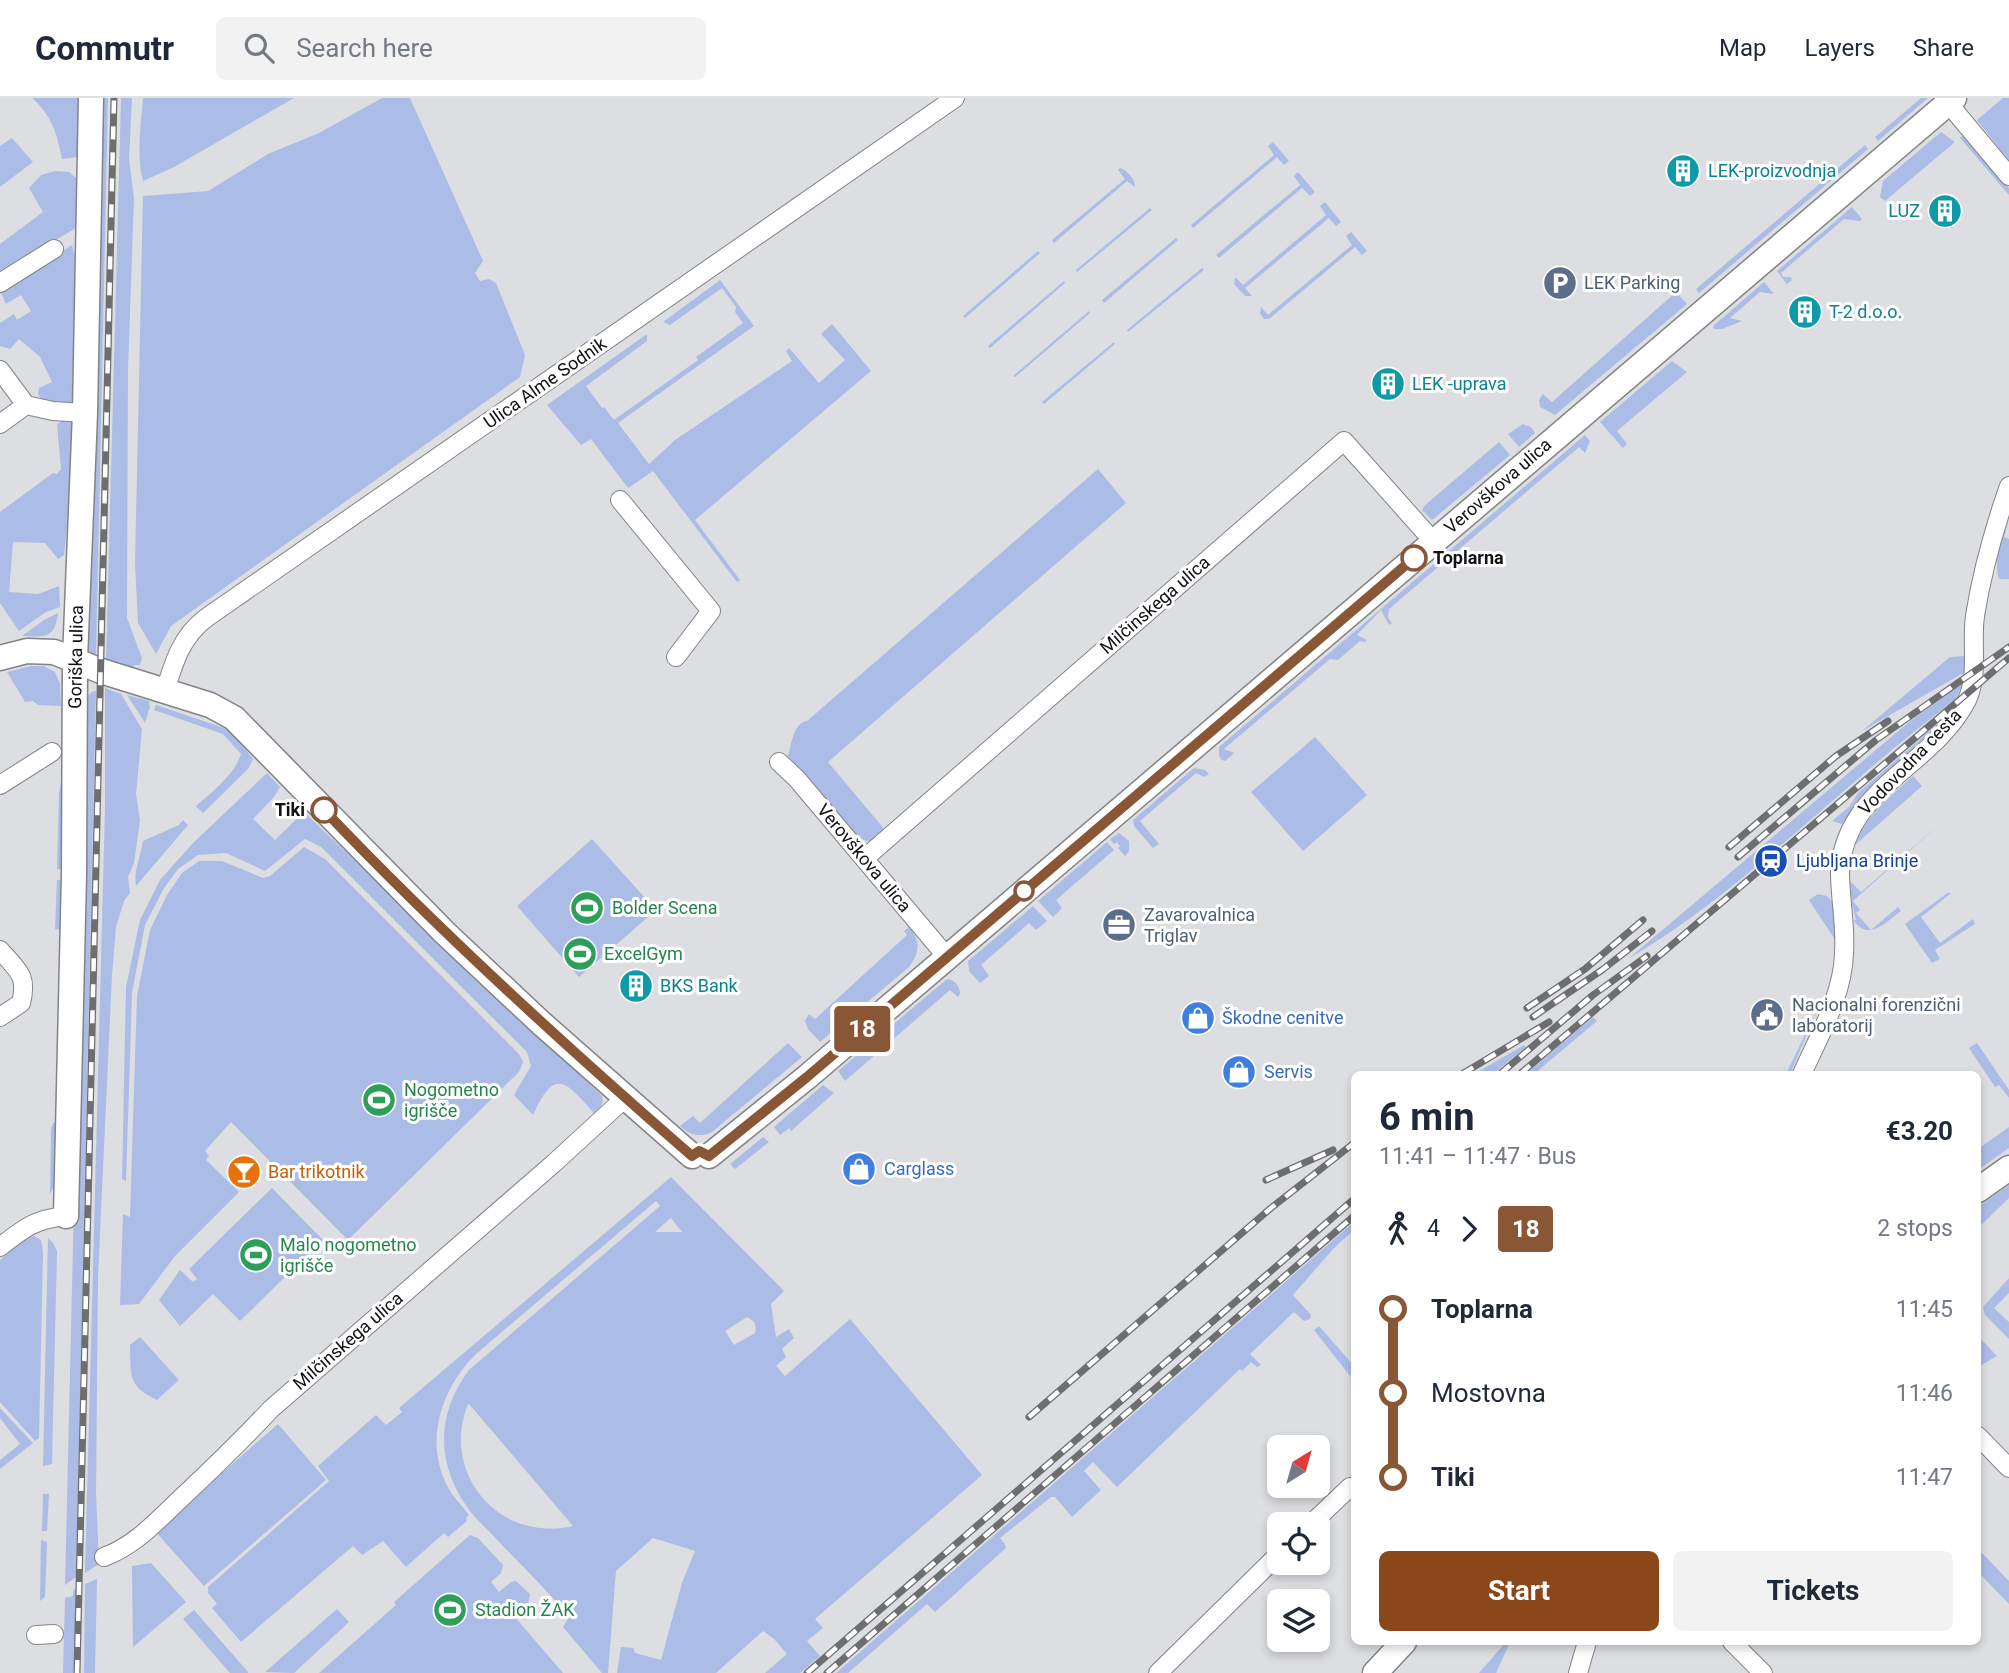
<!DOCTYPE html>
<meta charset="utf-8">
<style>
body{margin:0;font-family:Roboto,sans-serif;background:#f2f2f3;color:#1f2937;height:100vh;display:flex;flex-direction:column;font-size:26px;white-space:nowrap}
*{box-sizing:border-box;margin:0}
p{font-size:23px;color:#747a83}
.icon{flex:none;width:38px;height:38px;fill:none;stroke:currentColor;stroke-width:2;stroke-linecap:round;stroke-linejoin:round}
.map{position:relative;flex:1;overflow:hidden}
.sheet{position:absolute;left:1351px;top:973px;width:630px;height:574px;display:flex;flex-direction:column;background:#fff;border-radius:10px;box-shadow:0 4px 10px #0003}
.sheet>*{flex:none}
.badge{padding:0 14px;border-radius:5px;font-size:24px;line-height:46px}
.needle{width:46px;rotate:37deg}
.tools{position:absolute;left:1267px;top:1337px;display:grid;gap:14px}
.tools a{display:grid;place-items:center;width:63px;height:63px;border-radius:10px;background:#fff;box-shadow:0 4px 10px #0003;font-size:35px}
.map>.badge{position:absolute;translate:-50% -50%;box-shadow:0 0 0 4px #fff}
.legs{display:flex;align-items:center;gap:10px;height:77px;padding:0 28px;font-size:23px}
.legs p{margin-inline-start:auto}
.overview{display:flex;align-items:center;justify-content:space-between;height:119px;padding:0 28px}
h1{font-size:38px;font-weight:700;line-height:52px}
.cta{display:flex;gap:14px;margin-top:auto;padding:14px 28px}
.cta a{flex:1;height:80px;border-radius:10px;background:#8a4719;color:#fff;font-size:28px;font-weight:700;line-height:80px;text-align:center}
.cta a+a{background:#f2f2f3;color:#1f2937}
ul{padding:0 28px;list-style:none}
li{display:flex;align-items:center;gap:24px;height:84px;font-size:26px}
li i{display:grid;place-items:center;width:10px;height:100%;margin:0 9px;background:currentColor}
li i::after{content:'';width:18px;height:18px;margin:-9px;border:5px solid;border-radius:50%;background:#fff}
li p{margin-inline-start:auto}
li:first-child i{background:linear-gradient(#0000 50%,currentColor 0)}
li:last-child i{background:linear-gradient(currentColor 50%,#0000 0)}
header{display:flex;align-items:center;gap:42px;box-sizing:border-box;height:98px;padding:0 35px;background:#fff;border-bottom:2px solid #e0e1e3}
header strong{font-size:33px}
nav{display:flex;gap:38px;margin-inline-start:auto;font-size:24px}
.search{width:490px;height:63px;background:#f2f2f3;display:flex;align-items:center;gap:18px;box-sizing:border-box;padding:0 24px;border-radius:10px;color:#747a83;font-size:26px}
.map>svg:first-child{display:block}
.green{fill:#abbce7;fill-rule:evenodd}
.lines{fill:none;stroke-linecap:round;stroke-linejoin:round}
.street-casing{stroke:#828386;stroke-width:20}
.secondary-casing{stroke:#828386;stroke-width:27}
.street{stroke:#fff;stroke-width:18}
.secondary{stroke:#fff;stroke-width:24}
.rail-casing{stroke:#6d6e70;stroke-width:7}
.rail{stroke:#fff;stroke-width:4.5;stroke-dasharray:13;stroke-linecap:butt}
.line-1-casing{stroke:#fff;stroke-width:16}
.line-1{stroke:#895735;stroke-width:10}
.stop-1-dot{fill:#fff;stroke:#895735;stroke-width:3.5}
.labels{text-anchor:middle;stroke-width:6;stroke-linejoin:round;paint-order:stroke}
.culture-label{font-size:18px;fill:#0d838f;stroke:#fff;text-anchor:start}
.service-label{font-size:18px;fill:#4e5e75;stroke:#fff;text-anchor:start}
.street-label{font-size:18px;fill:#111213;stroke:#fff}
.stop-label{font-size:18px;font-weight:bold;fill:#111213;stroke:#fff;text-anchor:start}
.transit-label{font-size:18px;fill:#164399;stroke:#fff;text-anchor:start}
.leisure-label{font-size:18px;fill:#27864d;stroke:#fff;text-anchor:start}
.shop-label{font-size:18px;fill:#366cbe;stroke:#fff;text-anchor:start}
.food-label{font-size:18px;fill:#c56008;stroke:#fff;text-anchor:start}
</style>
<header>
<strong>Commutr</strong>
<div class="search"><svg class="icon" aria-label="search" viewBox="0 0 24 24"><circle cx="10" cy="10" r="6"/><path d="M15 15l6 6"/></svg>Search here</div>
<nav><a>Map</a><a>Layers</a><a>Share</a></nav>
</header>
<div class="map">
<svg width="2009" height="1575" viewBox="0 0 2009 1575">
<rect width="100%" height="100%" fill="#dddee1"/>
<!-- green -->
<path class="green" d="M32,0H80L78,59L62,61C57,35 52,18 32,0Z
M100,0H108L96,560L89,556L87,550Z
M121,0H132L129,61L134,100L128,271L127,520L142,560L140,567H135L131,571L106,563Z
M143,0H294L174,69L143,83C136,56 141,28 143,0Z
M382,0H410L483,163L475,175L480,183L489,181L496,185L525,257L520,279L171,528L156,556L138,525L135,466L143,98L208,93L268,56L319,35Z
M1921,0H1928L1878,43L1875,39Z
M2003,0H2009V63L1977,22Z
M1941,34L1955,44L1885,103L1880,99L1883,83Z
M1964,36L2009,90V97L1960,40Z
M12,40L33,64L0,89V48Z
M1273,44L1289,63L1284,67L1277,59L1193,130L1191,127L1274,57L1268,48Z
M1865,47L1868,51L1699,195L1696,191Z
M1120,70C1127,72 1136,82 1135,89L1127,83L1054,145L1052,142L1125,81L1118,72Z
M55,73L69,74L77,81L78,129L0,174V146L43,114L29,90L41,77Z
M1298,74L1315,94L1310,98L1302,90L1219,160L1216,157L1300,87L1294,78Z
M1325,104L1341,124L1336,128L1329,120L1245,190L1252,198H1245L1234,186L1235,179L1243,187L1326,117L1320,108Z
M1852,109L1862,121L1860,123L1844,121L1781,175L1783,179H1791L1792,182L1787,186L1777,173Z
M1150,110L1152,112L1077,174L1076,172Z
M1351,134L1367,153L1362,157L1355,149L1269,221H1264L1260,215L1261,209L1268,217L1352,147L1346,138Z
M1176,140L1178,142L1104,205L1102,202Z
M72,147L75,159L72,302L70,307L44,305L38,296L39,290L52,284L40,259L19,241L10,251L0,248V225L14,216L17,222L31,213L21,197L6,206L0,193Z
M1038,153L1040,155L965,220L963,218Z
M1202,170L1204,172L1128,234L1127,232Z
M720,182L754,228L618,325L649,366L675,342L792,263L786,253L789,250L819,285L845,262L821,236L832,226L871,273L695,422L740,482L737,484L653,373L628,390L591,341L581,347L547,307L647,236V243L586,288L602,310L604,309L614,322L698,262L696,259L743,225L735,214L736,209L722,190L670,227L663,224Z
M1064,183L1065,185L990,250L988,248Z
M1764,184L1774,196L1760,194L1730,220L1742,223L1722,231H1714L1713,228Z
M1676,194L1687,206L1555,317L1540,309L1539,302L1543,296L1552,304Z
M1089,213L1090,215L1015,279L1013,278Z
M1114,244L1115,246L1044,306L1042,304Z
M1672,263L1687,274L1617,333L1627,346L1623,350L1600,324Z
M63,321L72,322L71,389L64,457L58,461L45,445L13,444L9,494L38,496L59,488L60,509L46,514L19,533L0,505V414L53,375L57,376L61,371L57,327Z
M1523,326L1531,329L1535,335L1519,349L1508,336Z
M1585,337L1590,343L1585,355L1579,349L1389,511L1388,520L1392,525L1389,527L1381,512L1357,537L1367,542L1365,544L1360,543L1338,562L1330,561L1224,651L1234,655L1225,663L1222,662L1219,658V649Z
M1499,344L1510,357L1432,422L1422,412L1424,408Z
M1098,371L1126,405L828,664L885,732L871,744L860,741L788,658C792,645 793,625 807,623Z
M2009,421L2004,439L2009,441V481H1999C1993,462 2002,441 2009,421Z
M58,515C55,541 45,539 22,538L44,522Z
M1965,558V574L1862,633L1950,559Z
M31,568H44L55,574L60,586L61,608L38,607L33,603L25,604L7,574Z
M1964,584L1955,602C1844,684 1748,790 1628,861L1909,624Z
M105,590L121,596L142,631L136,696L140,722L134,765L128,779L130,795L124,803L116,829L112,877L98,1179L96,1395L99,1466L85,1475L105,710Z
M94,593H96L76,1479L65,1487L86,598Z
M127,597L149,603L150,609L145,625Z
M156,607L227,631L244,649L253,661L248,671L203,715L196,708C212,694 235,676 241,656L223,636L154,612Z
M1946,619L1864,698L1842,726L1832,723L1849,709L1858,695Z
M1315,639L1367,697L1303,753L1251,694Z
M64,664L66,772L57,771L59,696Z
M1194,670L1205,672L1209,676L1204,679L1196,675L1140,723L1159,746L1153,750L1134,728L1133,722Z
M267,675L280,689L274,699L253,721L275,742L304,714L602,998C604,1006 600,1011 594,1015C565,983 555,969 533,1017L514,997L531,968L527,954L321,749L305,741L265,773L226,755L198,757L178,771L164,790L145,827L132,895L126,1083L122,1081L126,889L140,822L160,782L193,745Z
M1913,678L1922,688L1855,747C1866,717 1891,698 1913,678Z
M183,722L188,727L136,788C133,774 141,758 143,743L179,727Z
M1942,724L1853,803L1860,812L1856,815L1871,832L1898,809L1901,813C1886,824 1869,844 1854,823L1856,821L1852,807L1850,783L1861,794Z
M1119,735L1129,743V753L1125,758L1118,750L1120,748L1117,744L1114,746L1110,741Z
M592,741L656,812L579,879L517,808Z
M1107,744L1114,752L1056,802L1062,810L1053,819L1038,803Z
M304,749L325,761L519,956L523,964L519,974L348,1142L231,1024L205,1053L209,1058L206,1062L239,1094L175,1158L139,1206L120,1207L123,1116L130,1119L137,898L150,832L167,797L182,775L199,763H222L263,780L270,778Z
M57,782H65L60,832L55,831Z
M1949,794L1950,796L1921,819L1940,845L1973,821L1975,826L1935,852L1940,861L1932,865L1905,826Z
M1818,796L1827,798L1833,805L1836,843L1809,802Z
M1033,808L1047,823L1036,832L1029,825L981,867L989,878L980,885L969,873L968,863Z
M909,829C921,844 920,854 909,869L820,944L808,931L805,923L809,916L815,921L907,837L904,833Z
M947,881C955,882 960,888 960,896L958,899L950,892L845,983L838,973Z
M1819,908L1790,976H1786Z
M1593,919L1597,923L1534,976H1526Z
M788,945L802,959L712,1034C700,1040 690,1037 680,1028L693,1018L700,1025Z
M1977,945L2009,992V1000L1999,987L1995,989L1969,950Z
M1524,947L1526,949L1493,976H1474Z
M823,987L834,995L791,1033L789,1030L780,1037L774,1029Z
M53,1025L60,1026L56,1085L50,1096L51,1031Z
M2009,1029V1050L1978,1072V1051Z
M763,1039L769,1044L735,1071L730,1066Z
M671,1079L784,1193L771,1206L776,1239L789,1231L794,1240L782,1251L786,1259L776,1268L785,1278L850,1221L982,1377L815,1521L823,1530L807,1543L820,1558L800,1575H765L787,1556L774,1541L763,1533L716,1575H617L621,1549L633,1550L635,1555L661,1562L682,1485L695,1453L653,1440L616,1473L608,1575H602L563,1529L569,1519C548,1493 523,1469 500,1445C492,1435 482,1427 474,1418C437,1373 433,1320 469,1272L660,1108L656,1103L476,1256C439,1292 422,1350 452,1396C457,1403 464,1410 469,1417L466,1420L467,1423L448,1439L444,1435L406,1469L383,1443L362,1457L353,1448L241,1544L212,1510L217,1506L208,1495V1489L329,1383L318,1368L376,1317L386,1327L402,1314L399,1310ZM671,1120L682,1134H655L656,1133ZM747,1219C755,1223 757,1227 755,1235L734,1247L725,1233ZM468,1306H469L573,1428C499,1445 440,1376 468,1306Z
M2009,1087V1100L1978,1130V1109Z
M272,1090L323,1142L240,1223L213,1196L180,1228L159,1202L180,1172L193,1184L197,1181L189,1171Z
M1354,1124V1132L1334,1150L1293,1197L1311,1217L1310,1221L1304,1223L1294,1214L1250,1256L1261,1267L1257,1269L1251,1264L1242,1273L1240,1271L1117,1389L1093,1364L1084,1373L1101,1392L1072,1419L1055,1399H1051L1000,1440L1005,1446L1006,1450L935,1514L927,1506L848,1575H836Z
M34,1138L41,1142L43,1154L39,1340L35,1343L0,1304V1162L23,1143Z
M48,1140L53,1145L57,1153L52,1366L43,1368Z
M2009,1180V1195L1994,1210L2009,1224V1241L1985,1217L1983,1209Z
M1319,1228L1354,1268V1283L1314,1232Z
M1978,1238L1997,1258L1978,1269Z
M140,1239L179,1282L157,1302C127,1288 131,1277 130,1247Z
M0,1310L33,1345L0,1371V1362L20,1346L0,1320Z
M278,1326L326,1382L204,1488L155,1433Z
M43,1396H49L47,1433H42Z
M470,1437L478,1440L503,1467L501,1475L491,1484L499,1494L511,1484L516,1483L530,1496L528,1506L514,1518L563,1575H319L396,1507L394,1504Z
M41,1442L47,1444L45,1499L40,1503Z
M1978,1451L2009,1483V1506L1978,1474Z
M151,1465L186,1504L133,1549L132,1468Z
M97,1481L95,1575H84L85,1486Z
M76,1490L74,1575H63L65,1500L73,1498V1493Z
M337,1511L349,1524L294,1575L265,1574Z
M194,1512L248,1574V1575H230L183,1521Z
M1506,1544H1510L1496,1575H1479Z"/>
<g class="lines">
<!-- street casing -->
<g class="street-casing">
<path id="street" d="M1948,5L2009,78
M0,185L54,151
M0,272L26,307L53,313L85,315
M0,326L26,307
M620,402L711,513L676,559
M165,593C174,564 181,539 206,520L955,0
M779,664L797,681L947,859
M0,687L52,654
M865,760L1344,343L1433,443
M0,852C18,873 28,877 21,905L0,919
M1802,976C1819,938 1843,897 1844,855C1846,828 1840,801 1840,774C1844,690 1933,669 1967,602C1979,577 1971,545 1975,518C1982,473 1994,431 2009,388
M0,1149C24,1130 35,1121 66,1118
M1978,1338L2009,1370
M1311,1426L1350,1389L1354,1393
M104,1459C134,1448 155,1425 178,1403C210,1373 241,1343 271,1311L553,1066L625,1000
M36,1537L54,1536
M1732,1544L1763,1575
M1158,1575L1279,1456
M1578,1575L1587,1544"/>
</g>
<!-- secondary casing -->
<g class="secondary-casing">
<path id="secondary" d="M0,560L27,553L54,554L101,573L210,607L234,620L445,835L541,925L692,1058
M709,1058L807,979L1954,0
M1978,1092L2009,1070
M66,1118L74,777L75,561L85,315L91,0
M1375,1575L1404,1544"/>
</g>
<!-- street -->
<use href="#street" class="street"/>
<!-- secondary -->
<use href="#secondary" class="secondary"/>
<!-- rail casing -->
<g class="rail-casing">
<path id="rail" d="M1729,749L1836,658L1888,623
M1738,759L1876,642L2009,549
M1527,910L1585,871L1643,822
M1533,919L1602,872L1652,833
M1462,976L1549,924
M1500,976L1593,897L1647,858
M1520,976L2009,560
M1266,1082L1333,1052
M1029,1319L1271,1110L1354,1045
M77,1575L114,0
M807,1575L1354,1101
M827,1575L1354,1118"/>
</g>
<!-- rail -->
<use href="#rail" class="rail"/>
</g>
<g class="lines">
<!-- line-1 casing -->
<g class="line-1-casing">
<path id="line-1" d="M324,712C440,834 564,947 692,1058L699,1053L709,1058L807,979L1414,460"/>
</g>
<!-- line-1 -->
<use href="#line-1" class="line-1"/>
</g>
<!-- icons -->
<defs>
<g id="building-disc" transform="scale(1.75)"><circle r="9.5" fill="#0f9aa8" stroke="#fff"/><path d="M-4-6H4V6H1V3H-1V6H-4ZM-2.5-4.3h1.7v1.8h-1.7ZM.8-4.3h1.7v1.8H.8ZM-2.5-1h1.7V.8h-1.7ZM.8-1h1.7V.8H.8Z" fill="#fff"/></g>
<g id="parking-disc" transform="scale(1.75)"><circle r="9.5" fill="#5c6f8a" stroke="#fff"/><path d="M-3.5-5.5H1a3.5 3.5 0 0 1 0 7H-1V5.5H-3.5ZM-1-3.4V-.6H.8a1.4 1.4 0 0 0 0-2.8Z" fill="#fff"/></g>
<g id="station-disc" transform="scale(1.75)"><circle r="9.5" fill="#1a4fb4" stroke="#fff"/><path d="M-3-6H3Q5-6 5-4V2Q5 4 3 4L4.5 6H3L1.5 4h-3L-3 6H-4.5L-3 4Q-5 4-5 2V-4Q-5-6-3-6ZM-3.5-4v3h7v-3ZM-3.5 1v1.5H-2V1ZM2 1v1.5H3.5V1Z" fill="#fff"/></g>
<g id="stadium-disc" transform="scale(1.75)"><circle r="9.5" fill="#2e9e5b" stroke="#fff"/><path d="M0-5a6.5 5 0 1 0 0 10a6.5 5 0 1 0 0-10ZM-3.5-1.8h7v3.6h-7Z" fill="#fff"/></g>
<g id="office-disc" transform="scale(1.75)"><circle r="9.5" fill="#5c6f8a" stroke="#fff"/><path d="M-6-3h4V-5.5h4V-3h4V5H-6ZM-1-4.5V-3h2v-1.5ZM-6 0V1H6V0Z" fill="#fff"/></g>
<g id="civic-disc" transform="scale(1.75)"><circle r="9.5" fill="#5c6f8a" stroke="#fff"/><path d="M-.6-6.5H3V-4.5H.6V-3L4-1V1h2V6H-6V1h2V-1L-.6-3ZM-1.2 2.5V6h2.4V2.5Z" fill="#fff"/></g>
<g id="shop-disc" transform="scale(1.75)"><circle r="9.5" fill="#3f7fe0" stroke="#fff"/><path d="M-5-2.5h2.3a2.7 3.5 0 0 1 5.4 0H5L5.5 6h-11ZM-1.5-2.5h3a1.5 2.3 0 0 0-3 0Z" fill="#fff"/></g>
<g id="bar-disc" transform="scale(1.75)"><circle r="9.5" fill="#e8710a" stroke="#fff"/><path d="M-6-5H6L.8 .8V4.5H3.5V6h-7V4.5H-.8V.8Z" fill="#fff"/></g>
</defs>
<g fill-rule="evenodd">
<use href="#building-disc" x="1683" y="73"/>
<use href="#building-disc" x="1945" y="113"/>
<use href="#parking-disc" x="1560" y="185"/>
<use href="#building-disc" x="1805" y="214"/>
<use href="#building-disc" x="1388" y="286"/>
<use href="#station-disc" x="1771" y="763"/>
<use href="#stadium-disc" x="587" y="810"/>
<use href="#office-disc" x="1119" y="827"/>
<use href="#stadium-disc" x="580" y="856"/>
<use href="#building-disc" x="636" y="888"/>
<use href="#civic-disc" x="1767" y="917"/>
<use href="#shop-disc" x="1198" y="920"/>
<use href="#shop-disc" x="1239" y="974"/>
<use href="#stadium-disc" x="379" y="1002"/>
<use href="#shop-disc" x="859" y="1071"/>
<use href="#bar-disc" x="244" y="1074"/>
<use href="#stadium-disc" x="256" y="1157"/>
<use href="#stadium-disc" x="450" y="1512"/>
</g>
<!-- markers -->
<g class="stop-1-dot">
<circle cx="1414" cy="460" r="12"/>
<circle cx="324" cy="712" r="12"/>
<circle cx="1024" cy="793" r="9"/>
</g>
<g class="labels">
<!-- culture labels -->
<g class="culture-label">
<text x="1708" y="79">LEK-proizvodnja</text>
<text x="1920" y="119" text-anchor="end">LUZ</text>
<text x="1829" y="220">T-2 d.o.o.</text>
<text x="1412" y="292">LEK -uprava</text>
<text x="660" y="894">BKS Bank</text>
</g>
<!-- service labels -->
<g class="service-label">
<text x="1584" y="191">LEK Parking</text>
<text x="1144" y="823">Zavarovalnica<tspan x="1144" dy="21">Triglav</tspan></text>
<text x="1792" y="913">Nacionalni forenzični<tspan x="1792" dy="21">laboratorij</tspan></text>
</g>
<!-- street labels -->
<g class="street-label">
<text transform="translate(545 285) rotate(-35)" y="6">Ulica Alme Sodnik</text>
<text transform="translate(1498 388) rotate(-41)" y="6">Verovškova ulica</text>
<text transform="translate(1155 507) rotate(-41)" y="6">Milčinskega ulica</text>
<text transform="translate(76 559) rotate(-89)" y="6">Goriška ulica</text>
<text transform="translate(1910 664) rotate(-46)" y="6">Vodovodna cesta</text>
<text transform="translate(864 760) rotate(50)" y="6">Verovškova ulica</text>
<text transform="translate(348 1243) rotate(-41)" y="6">Milčinskega ulica</text>
</g>
<!-- stop labels -->
<g class="stop-label">
<text x="1433" y="466">Toplarna</text>
<text x="305" y="718" text-anchor="end">Tiki</text>
</g>
<!-- transit labels -->
<g class="transit-label">
<text x="1796" y="769">Ljubljana Brinje</text>
</g>
<!-- leisure labels -->
<g class="leisure-label">
<text x="612" y="816">Bolder Scena</text>
<text x="604" y="862">ExcelGym</text>
<text x="404" y="998">Nogometno<tspan x="404" dy="21">igrišče</tspan></text>
<text x="280" y="1153">Malo nogometno<tspan x="280" dy="21">igrišče</tspan></text>
<text x="475" y="1518">Stadion ŽAK</text>
</g>
<!-- shop labels -->
<g class="shop-label">
<text x="1222" y="926">Škodne cenitve</text>
<text x="1264" y="980">Servis</text>
<text x="884" y="1077">Carglass</text>
</g>
<!-- food labels -->
<g class="food-label">
<text x="268" y="1080">Bar trikotnik</text>
</g>
</g>
</svg>
<div class="tools">
<a><svg class="needle" viewBox="-14 -14 28 28"><path d="M0-13l5 13h-10z" fill="#e53935"/><path d="M0 13l5-13h-10z" fill="#747a83"/></svg></a>
<a><svg class="icon" aria-label="locate" viewBox="0 0 24 24"><circle cx="12" cy="12" r="6"/><path d="M12 2v4M12 18v4M2 12h4M18 12h4"/></svg></a>
<a><svg class="icon" aria-label="layers" viewBox="0 0 24 24"><path d="M12 4l9 5-9 5-9-5zM3 14l9 5 9-5"/></svg></a>
</div>
<b class="badge" style="left:862px;top:931px;background:#895735;color:#fff">18</b>
<section class="sheet">
<div class="overview"><div><h1>6 min</h1><p>11:41 – 11:47 · Bus</p></div><b>€3.20</b></div>
<div class="legs"><svg class="icon" aria-label="walk" viewBox="0 0 24 24"><circle cx="13" cy="4" r="2"/><path d="M13 8l-2 6 4 7M11 14l-3 7M7 12l3-4h3l4 4"/></svg>4<svg class="icon" aria-label="forward" viewBox="0 0 24 24"><path d="M9 5l7 7-7 7"/></svg><b class="badge" style="background:#895735;color:#fff">18</b><p>2 stops</p></div>
<ul>
<li><i style="color:#895735"></i><b>Toplarna</b><p>11:45</p></li>
<li><i style="color:#895735"></i><span>Mostovna</span><p>11:46</p></li>
<li><i style="color:#895735"></i><b>Tiki</b><p>11:47</p></li>
</ul>
<div class="cta"><a>Start</a><a>Tickets</a></div>
</section>
</div>
